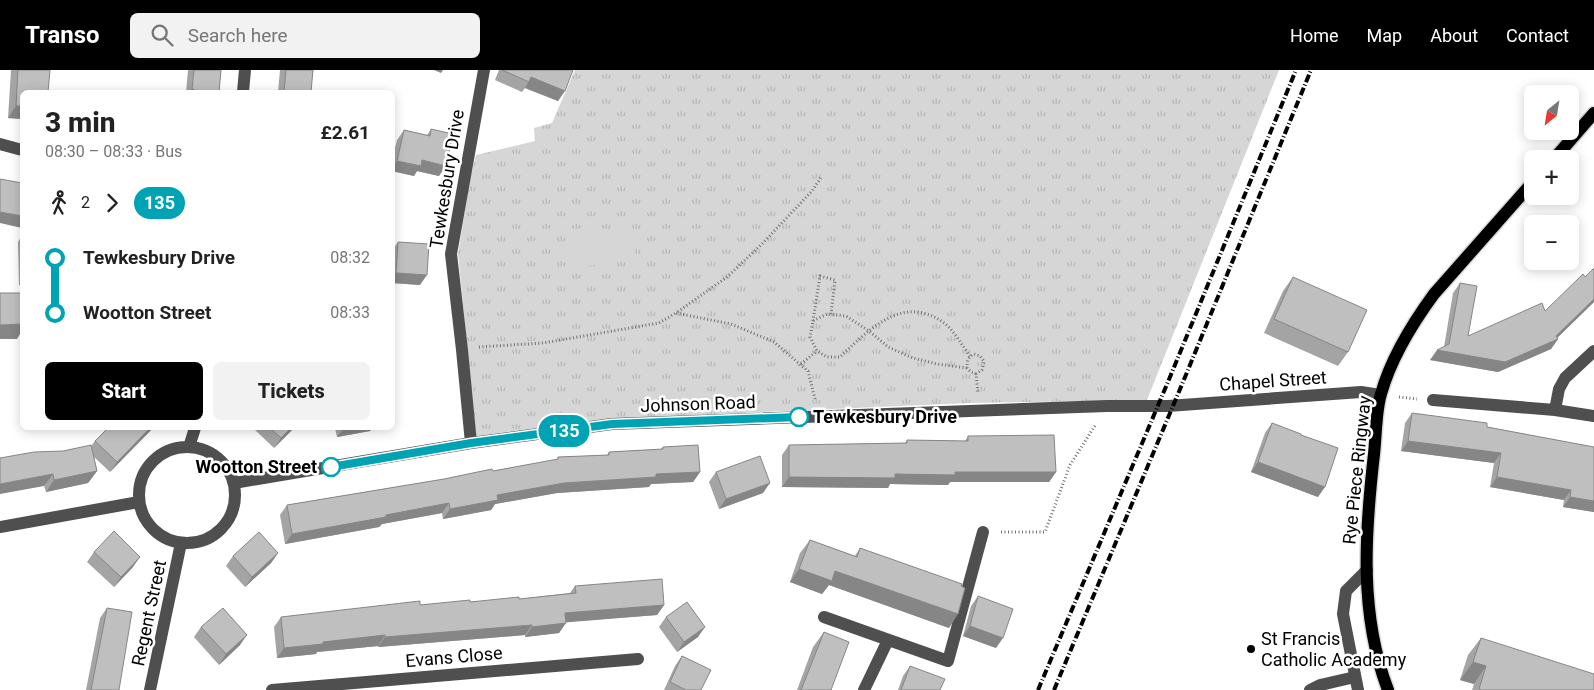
<!DOCTYPE html>
<meta charset="utf-8">
<style>
body{margin:0;font-family:Roboto,sans-serif;background:#f2f2f2;color:#222;height:100vh;display:flex;flex-direction:column;font-size:19px;white-space:nowrap}
*{box-sizing:border-box;margin:0}
p{font-size:16px;color:#767676}
.icon{flex:none;width:28px;height:28px;fill:none;stroke:currentColor;stroke-width:2;stroke-linecap:round;stroke-linejoin:round}
.map{position:relative;flex:1;overflow:hidden}
.side{position:absolute;left:20px;top:20px;width:375px;height:340px;display:flex;flex-direction:column;background:#fff;border-radius:8px;box-shadow:0 2px 12px #0003}
.side>*{flex:none}
.badge{padding:0 10px;border-radius:16px;font-size:18px;line-height:32px}
.needle{width:32px;rotate:210deg}
.controls{position:absolute;left:1524px;top:15px;display:grid;gap:10px}
.controls a{display:grid;place-items:center;width:55px;height:55px;border-radius:8px;background:#fff;box-shadow:0 2px 12px #0003;font-size:25px}
.map>.badge{position:absolute;translate:-50% -50%;box-shadow:0 0 0 2px #fff}
.legs{display:flex;align-items:center;gap:8px;height:55px;padding:0 25px;font-size:16px}
.legs p{margin-inline-start:auto}
.summary{display:flex;align-items:center;justify-content:space-between;height:85px;padding:0 25px}
h1{font-size:28px;font-weight:800;line-height:38px}
.primary-button{display:flex;gap:10px;margin-top:auto;padding:10px 25px}
.primary-button a{flex:1;height:58px;border-radius:8px;background:#000;color:#fff;font-size:20px;font-weight:800;line-height:58px;text-align:center}
.primary-button a+a{background:#f2f2f2;color:#222}
ul{padding:0 25px;list-style:none}
li{display:flex;align-items:center;gap:18px;height:55px;font-size:19px}
li i{display:grid;place-items:center;width:8px;height:100%;margin:0 6px;background:currentColor}
li i::after{content:'';width:12px;height:12px;margin:-6px;border:4px solid;border-radius:50%;background:#fff}
li p{margin-inline-start:auto}
li:first-child i{background:linear-gradient(#0000 50%,currentColor 0)}
li:last-child i{background:linear-gradient(currentColor 50%,#0000 0)}
header{display:flex;align-items:center;gap:30px;box-sizing:border-box;height:70px;padding:0 25px;background:#000;color:#fff}
header strong{font-size:24px}
nav{display:flex;gap:28px;margin-inline-start:auto;font-size:18px}
.search{width:350px;height:45px;background:#f2f2f2;display:flex;align-items:center;gap:12px;box-sizing:border-box;padding:0 18px;border-radius:8px;color:#767676;font-size:19px}
.map>svg:first-child{display:block}
.park{fill:url(#park-tufts)}
.pitch{fill:#d6d6d6}
.lines{fill:none;stroke-linecap:round;stroke-linejoin:round}
.major-casing{stroke:#dbdbdb;stroke-width:15}
.path{stroke:#717171;stroke-width:3;stroke-dasharray:1 2.5;stroke-linecap:butt}
.minor{stroke:#4f4f4f;stroke-width:12}
.major{stroke:#000;stroke-width:12}
.rail{stroke:#000;stroke-width:4;stroke-dasharray:8 2.5 1 2.5;stroke-linecap:butt}
.wall{fill:#a4a4a4}
.shaded-wall{fill:#868686}
.building{fill:#bfbfbf;stroke:#868686}
.line-1-casing{stroke:#fff;stroke-width:11}
.line-1{stroke:#00a3b4;stroke-width:8}
.stop-1-dot{fill:#fff;stroke:#00a3b4;stroke-width:2.5}
.poi-dot{fill:#000;stroke:#fff;stroke-width:2}
.labels{text-anchor:middle;stroke-width:5;stroke-linejoin:round;paint-order:stroke}
.street-label{font-size:18px;fill:#000;stroke:#fff}
.stop-label{font-size:18px;font-weight:bold;fill:#000;stroke:#fff;text-anchor:start}
.poi-label{font-size:18px;fill:#000;stroke:#fff;text-anchor:start}
</style>
<header>
<strong>Transo</strong>
<div class="search"><svg class="icon" aria-label="search" viewBox="0 0 24 24"><circle cx="10" cy="10" r="6"/><path d="M15 15l6 6"/></svg>Search here</div>
<nav><a>Home</a><a>Map</a><a>About</a><a>Contact</a></nav>
</header>
<div class="map">
<svg width="1594" height="620" viewBox="0 0 1594 620">
<defs>
<pattern id="park-tufts" width="24" height="20" patternUnits="userSpaceOnUse" patternTransform="scale(1.25)"><rect width="24" height="20" fill="#d6d6d6"/><path d="M3 7l-1-3M5 7V3M7 7l1-3M15 17l-1-3M17 17v-4M19 17l1-3" fill="none" stroke="#b6b6b6"/></pattern>
</defs>
<rect width="100%" height="100%" fill="#fff"/>
<!-- park -->
<path class="park" d="M575,0H1279L1147,330L971,333L603,349L476,366L458,184L470,109L476,85L535,71L534,58L552,53Z"/>
<!-- pitch -->
<path class="pitch" d="M632,157L636,190L570,198L565,165Z"/>
<g class="lines">
<!-- major casing -->
<g class="major-casing">
<path id="major" d="M1554,89L1594,43
M1388,620C1359,544 1365,463 1374,384C1376,367 1376,339 1381,324C1391,288 1412,254 1434,224L1532,113"/>
</g>
<!-- path -->
<path class="path" d="M813,251L820,206L835,210L831,244
M479,277L543,273L659,253L676,243
M801,294L817,281
M967,298L937,294L913,288L888,277L869,261L846,246L827,244L813,251L810,267L817,281L827,287H840C869,260 903,223 944,253C953,259 963,277 970,286
M976,304L971,302L967,298C967,291 968,287 974,284L980,286L984,291L982,300L976,304L978,323
M1399,327L1417,329
M815,329L808,301L774,272L731,254L676,243L727,207L762,174L812,121L822,106
M1001,462H1045L1070,395L1096,354"/>
<!-- minor -->
<path class="minor" d="M243,22L245,0
M0,74L22,80
M1433,330L1555,340L1594,346
M1555,340L1559,319L1565,308L1594,281
M471,373L462,280L451,184L484,0
M189,377L195,358
M139 425a48 48 0 1 1 96 0a48 48 0 1 1-96 0Z
M234,413L471,373L612,354L1107,336H1168L1361,322L1380,325
M0,457L139,432
M824,547L948,591L983,462
M150,620L181,473
M272,620L638,589
M864,620L888,570
M1310,620L1320,615L1355,607
M1358,620L1343,544L1346,521L1367,500"/>
<!-- major -->
<use href="#major" class="major"/>
<!-- rail -->
<path class="rail" d="M1038,620L1170,307L1296,0
M1054,620L1183,312L1311,0"/>
</g>
<!-- wall -->
<path class="wall" d="M11,0H50L22,22V49L8,48Z
M188,0H221L219,22H186Z
M280,0H313L311,22H278Z
M499,0H573L558,31L525,18L522,22L495,10Z
M431,59L439,106L417,101L414,106L392,101V90L397,70L404,60L427,65Z
M22,165V215H19L18,172Z
M398,172L420,215L392,213V180Z
M1594,198V232L1557,268L1558,269L1551,279L1498,302L1430,290L1444,277L1453,223L1460,213L1468,266L1545,241L1585,207Z
M1293,207L1348,282L1338,296L1264,263L1283,221Z
M1412,343L1594,377V442L1563,437L1564,430L1490,417L1494,393L1401,381L1405,353Z
M1272,353L1301,365L1318,427L1251,402L1265,363Z
M108,358H153L110,402L94,387L97,401L88,413L46,422L44,416L63,381L91,376L95,371Z
M253,358H294L274,378Z
M335,358H373L370,361L337,367Z
M968,366L1056,402L1049,412H950L948,415L890,414L888,418L782,417V385L789,375L905,373L907,370L965,371Z
M663,377L700,402L693,412L651,414L649,417L557,423L495,434L491,440L443,449L442,443L382,454L379,457L285,474L280,445L287,435L493,401L557,390L558,387L607,385L609,382L661,379Z
M716,402L763,423L719,439L709,412Z
M810,470L855,486L860,478L949,558L829,515L822,524L790,512L800,483Z
M94,482L133,497L114,517L87,492Z
M278,483L271,493L245,517L226,496L233,486Z
M575,516L664,535L657,545L566,552L559,563L525,567V565L378,577V576L317,582L316,584L277,588L274,557L281,547L420,535L519,529L570,523Z
M978,526L996,578L963,566L971,536Z
M107,538L119,620H86L100,548Z
M666,547L698,567L677,582L659,557Z
M201,557L240,575L219,595L194,567Z
M824,562L831,620H797L813,577Z
M1481,568L1594,620H1472L1474,614L1460,610L1468,585Z
M682,586L701,620H664L675,596Z
M910,596L940,620H898L903,606Z"/>
<!-- shaded-wall -->
<path class="shaded-wall" d="M434,0H443L441,3Z
M531,7L565,21L558,31L525,18Z
M192,19L195,20L193,22H190Z
M16,36H22V49L8,48Z
M422,90L446,96L439,106L417,101L414,106L392,101V98L397,91Z
M0,142L22,146V158L0,153Z
M396,203L427,205L420,215L392,213V208Z
M22,210V215H19Z
M1594,229V232L1556,269H1558L1551,279L1498,302L1430,290L1437,280L1556,266Z
M22,254V261L17,269H0V255Z
M150,358H153L110,402L117,392Z
M291,358H294L274,378L281,368Z
M344,358H373L370,361L337,367Z
M1408,371L1501,383L1494,393L1401,381Z
M1258,392L1325,417L1318,427L1251,402Z
M97,401L88,413L46,422L54,410Z
M700,402L693,412L651,414L649,417L557,423L495,434L491,440L443,449L450,439L497,425L564,413L656,404Z
M955,402H1056L1049,412H950L948,415L890,414L888,418L782,417L789,407Z
M53,404L44,416L0,424V414Z
M1497,407L1571,420L1564,430L1490,417Z
M770,413L763,423L719,439L726,429Z
M1570,427L1594,431V442L1563,437Z
M449,433L442,443L382,454L379,457L285,474L292,464L386,445Z
M278,483L271,493L245,517L252,507Z
M140,487L133,497L114,517L121,507Z
M799,499L835,501L958,544L949,558L829,515L822,524L790,512Z
M664,535L657,545L558,553L565,543Z
M566,553L559,563L525,567L532,557Z
M532,555L525,565L378,577L385,567Z
M970,556L1003,568L996,578L963,566Z
M705,557L698,567L677,582L684,572Z
M247,565L240,575L219,595L226,584Z
M385,565L378,576L317,582L316,584L277,588L284,578L323,572Z
M1473,592L1486,596L1474,614L1460,610Z"/>
<!-- building -->
<path class="building" d="M18,0H50L48,22H22V36H16Z
M194,0H221L219,22H195V20L192,19Z
M286,0H313L311,22H284Z
M502,0H573L565,21L531,7L529,12Z
M431,59L453,64L446,96L422,90L421,96L397,91L404,60L430,66Z
M0,109L22,113V146L0,142Z
M398,172L429,174L427,205L396,203Z
M1594,198V229L1556,266L1558,269L1505,292L1437,280L1449,274L1460,213L1477,216L1468,266L1542,233L1545,241L1583,204L1585,207Z
M1293,207L1367,240L1348,282L1274,249Z
M0,223H22V254L0,255Z
M1412,343L1487,353V357L1594,377V431L1570,427L1571,420L1497,407L1501,383L1408,371Z
M1272,353L1301,364V365L1338,378L1325,417L1258,392Z
M108,358H150L117,392L95,371Z
M270,358H291L281,368Z
M1054,365L1056,402H955V405L895,404V408L789,407V375L907,373V370L968,371V366Z
M91,375L97,401L54,410L53,404L0,414V388L34,382L63,381Z
M698,375L700,402L656,404V407L564,413L497,425L498,430L450,439L449,433L386,445V447L292,464L287,435L444,409L492,399L493,401L558,389V387L609,385V382L663,379V377Z
M760,386L770,413L726,429L716,402Z
M114,461L140,487L121,507L94,482Z
M259,462L278,483L252,507L233,486Z
M810,470L857,487L860,478L962,514L961,516L965,518L958,544L835,501L832,511L799,499Z
M662,509L664,535L565,543L566,553L532,557V555L385,567V565L323,572V574L284,578L281,547L420,531V535L470,530V532L519,527V529L576,523L575,516Z
M978,526L1013,539L1003,568L970,556Z
M687,532L705,557L684,572L666,547Z
M107,538L132,542L119,620H91Z
M223,538L247,565L226,584L201,557Z
M824,562L849,572L831,620H801Z
M1481,568L1594,604V620H1481L1479,619L1486,596L1473,592Z
M682,586L711,600L701,620H686L670,612Z
M910,596L945,609L940,620H901Z"/>
<g class="lines">
<!-- line-1 casing -->
<g class="line-1-casing">
<path id="line-1" d="M331,397L471,373L612,354L799,347"/>
</g>
<!-- line-1 -->
<use href="#line-1" class="line-1"/>
</g>
<!-- markers -->
<g class="stop-1-dot">
<circle cx="799" cy="347" r="9"/>
<circle cx="331" cy="397" r="9"/>
</g>
<circle class="poi-dot" cx="1251" cy="579" r="5"/>
<g class="labels">
<!-- street labels -->
<g class="street-label">
<text transform="translate(447 109) rotate(-81)" y="6">Tewkesbury Drive</text>
<text transform="translate(1273 311) rotate(-4)" y="6">Chapel Street</text>
<text transform="translate(698 334) rotate(-2)" y="6">Johnson Road</text>
<text transform="translate(1357 400) rotate(-84)" y="6">Rye Piece Ringway</text>
<text transform="translate(149 543) rotate(-78)" y="6">Regent Street</text>
<text transform="translate(454 587) rotate(-5)" y="6">Evans Close</text>
</g>
<!-- stop labels -->
<g class="stop-label">
<text x="813" y="353">Tewkesbury Drive</text>
<text x="317" y="403" text-anchor="end">Wootton Street</text>
</g>
<!-- poi labels -->
<g class="poi-label">
<text x="1261" y="575">St Francis<tspan x="1261" dy="21">Catholic Academy</tspan></text>
</g>
</g>
</svg>
<div class="controls">
<a><svg class="needle" viewBox="-14 -14 28 28"><path d="M0-13l5 13h-10z" fill="#e53935"/><path d="M0 13l5-13h-10z" fill="#767676"/></svg></a>
<a>+</a>
<a>−</a>
</div>
<b class="badge" style="left:564px;top:361px;background:#00a3b4;color:#fff">135</b>
<section class="side">
<div class="summary"><div><h1>3 min</h1><p>08:30 – 08:33 · Bus</p></div><b>£2.61</b></div>
<div class="legs"><svg class="icon" aria-label="walk" viewBox="0 0 24 24"><circle cx="13" cy="4" r="2"/><path d="M13 8l-2 6 4 7M11 14l-3 7M7 12l3-4h3l4 4"/></svg>2<svg class="icon" aria-label="forward" viewBox="0 0 24 24"><path d="M9 5l7 7-7 7"/></svg><b class="badge" style="background:#00a3b4;color:#fff">135</b></div>
<ul>
<li><i style="color:#00a3b4"></i><b>Tewkesbury Drive</b><p>08:32</p></li>
<li><i style="color:#00a3b4"></i><b>Wootton Street</b><p>08:33</p></li>
</ul>
<div class="primary-button"><a>Start</a><a>Tickets</a></div>
</section>
</div>
